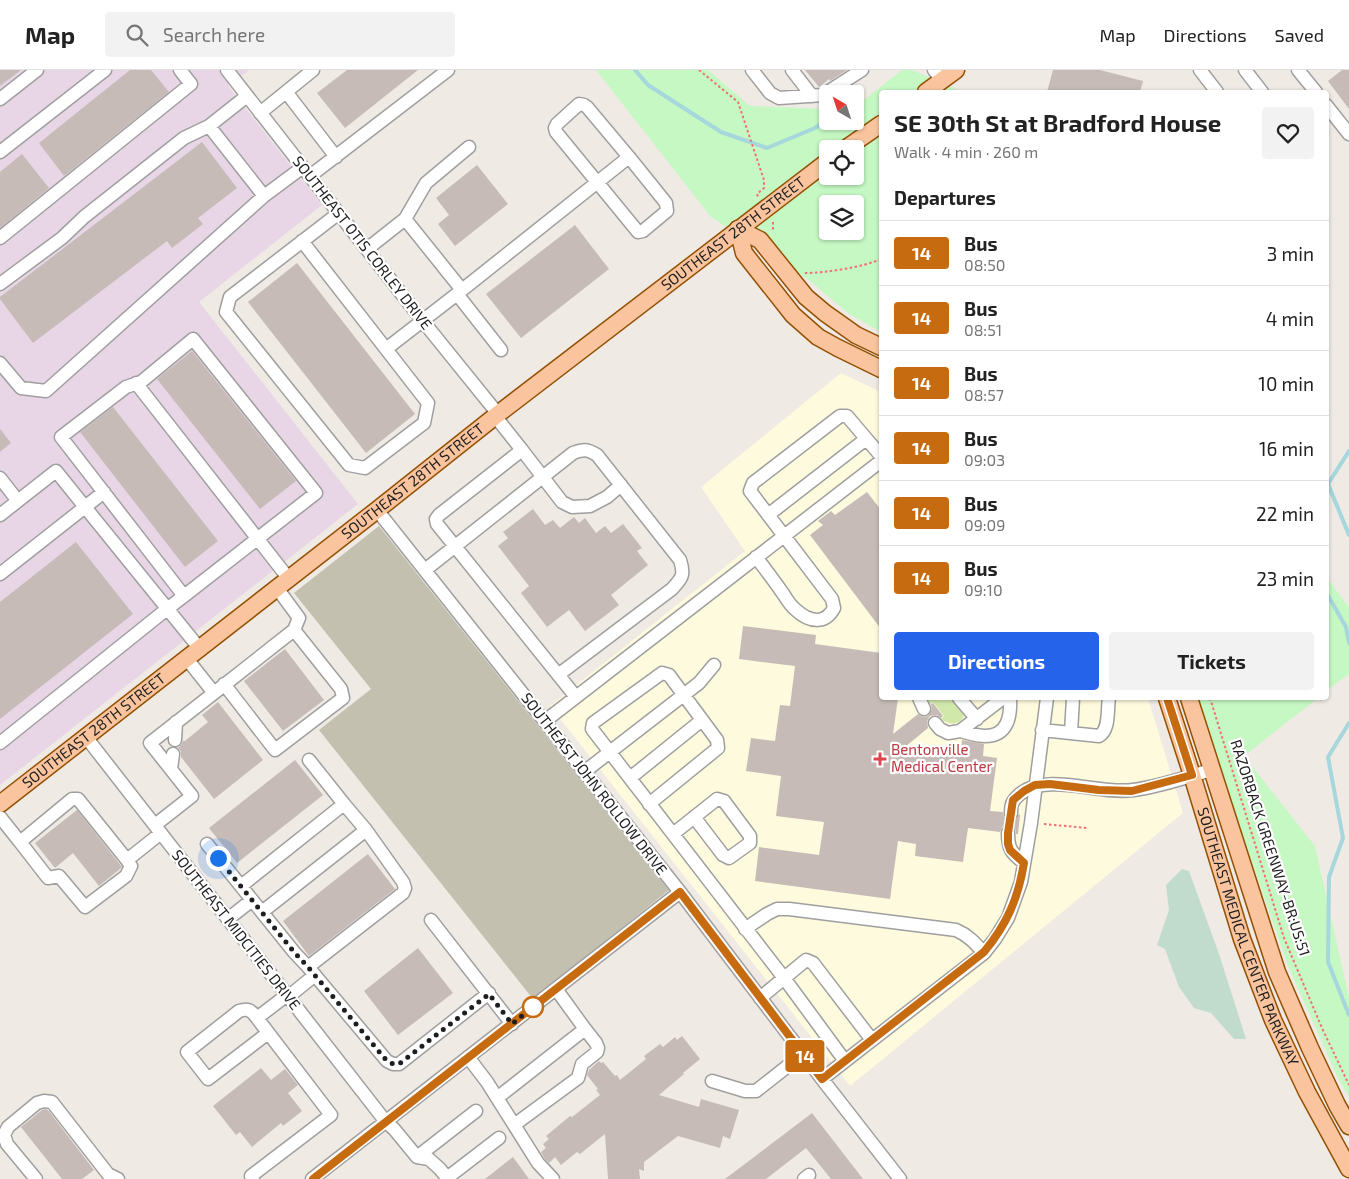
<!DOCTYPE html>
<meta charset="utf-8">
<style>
body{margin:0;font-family:"Exo 2",sans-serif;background:#f2f2f2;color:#222;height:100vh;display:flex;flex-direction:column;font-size:19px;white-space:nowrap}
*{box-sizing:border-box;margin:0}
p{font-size:16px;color:#767676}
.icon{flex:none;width:28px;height:28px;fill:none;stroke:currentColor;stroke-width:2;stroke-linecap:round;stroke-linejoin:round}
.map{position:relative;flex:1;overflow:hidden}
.sheet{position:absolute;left:879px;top:20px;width:450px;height:610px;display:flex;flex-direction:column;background:#fff;border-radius:5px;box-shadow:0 1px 4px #0004}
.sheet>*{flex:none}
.badge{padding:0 10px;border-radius:4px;font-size:18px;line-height:32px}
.needle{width:32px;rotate:321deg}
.buttons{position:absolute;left:819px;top:15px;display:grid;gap:10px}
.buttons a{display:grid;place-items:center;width:45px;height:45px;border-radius:5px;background:#fff;box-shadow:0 1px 4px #0004;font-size:25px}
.you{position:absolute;width:25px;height:25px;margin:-12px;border:4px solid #fff;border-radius:50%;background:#1a73e8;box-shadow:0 0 0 8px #1a73e833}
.map>.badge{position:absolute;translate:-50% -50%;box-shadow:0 0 0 2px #fff}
h2{padding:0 15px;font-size:19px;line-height:45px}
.round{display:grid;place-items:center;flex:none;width:52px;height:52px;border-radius:5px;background:#f2f2f2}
.summary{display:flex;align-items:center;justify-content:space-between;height:85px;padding:0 15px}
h1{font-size:24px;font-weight:700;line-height:38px}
.button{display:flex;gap:10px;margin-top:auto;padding:10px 15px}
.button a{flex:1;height:58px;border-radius:5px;background:#2563eb;color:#fff;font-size:20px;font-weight:700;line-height:58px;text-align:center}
.button a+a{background:#f2f2f2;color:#222}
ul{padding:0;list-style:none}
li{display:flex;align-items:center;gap:15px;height:65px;padding:0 15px;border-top:1px solid #e0e0e0}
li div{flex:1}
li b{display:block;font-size:19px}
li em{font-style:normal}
li .badge{min-width:55px;font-weight:700;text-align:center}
header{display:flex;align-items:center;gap:30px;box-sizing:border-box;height:70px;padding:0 25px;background:#fff;border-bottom:1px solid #e0e0e0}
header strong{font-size:24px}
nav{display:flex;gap:28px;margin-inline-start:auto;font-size:18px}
.search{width:350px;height:45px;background:#f2f2f2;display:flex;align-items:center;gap:12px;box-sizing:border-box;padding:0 18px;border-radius:5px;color:#767676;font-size:19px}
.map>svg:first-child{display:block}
.industrial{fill:#e8d6e7}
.education{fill:#fefadd}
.construction{fill:#c3c0b0}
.grass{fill:#d1e8ab}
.wetland{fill:#c1dccc}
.park{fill:#c5f8c2;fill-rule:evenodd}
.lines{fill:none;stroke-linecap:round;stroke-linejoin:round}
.stream{stroke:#a5d7dc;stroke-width:4}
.building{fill:#c6bbb7}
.minor-tunnel{stroke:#c5c1bc;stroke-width:12;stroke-dasharray:12 6;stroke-linecap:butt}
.minor-casing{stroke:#9f9f9f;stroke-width:15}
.major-casing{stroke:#945003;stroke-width:19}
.path{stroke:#f76d72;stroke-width:2;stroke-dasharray:2.5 2.5;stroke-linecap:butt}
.minor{stroke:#fff;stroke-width:12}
.major{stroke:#fac59e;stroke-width:16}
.line-casing{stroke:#fff;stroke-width:11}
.line{stroke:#c76b11;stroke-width:8}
.walk{stroke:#1e1e1e;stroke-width:5;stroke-dasharray:0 9}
.health-dot{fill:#e0444e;stroke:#fff;stroke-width:2}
.stop-dot{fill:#fff;stroke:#c76b11;stroke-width:2.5}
.labels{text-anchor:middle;stroke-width:4.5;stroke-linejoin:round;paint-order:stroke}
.street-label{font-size:15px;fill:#1e1e1e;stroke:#fff}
.health-label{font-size:15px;fill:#be3a42;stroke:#fff;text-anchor:start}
</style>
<header>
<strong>Map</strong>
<div class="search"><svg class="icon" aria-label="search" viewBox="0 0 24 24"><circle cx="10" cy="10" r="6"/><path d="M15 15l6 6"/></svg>Search here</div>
<nav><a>Map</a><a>Directions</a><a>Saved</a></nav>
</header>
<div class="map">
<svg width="1349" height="1109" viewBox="0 0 1349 1109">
<rect width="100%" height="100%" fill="#efeae4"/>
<!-- industrial -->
<path class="industrial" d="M0,0H249L228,16L322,135L199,232L358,434L0,715Z"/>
<!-- education -->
<path class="education" d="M841,303L881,322V628H1148L1183,743L850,1016L550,636L745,481L701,417Z"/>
<!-- construction -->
<path class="construction" d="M379,456L669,820L533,929L319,660L371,619L294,523Z"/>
<!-- grass -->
<path class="grass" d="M926,628H951L962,642L964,646C959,656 949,655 941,649L944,646L933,632L928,635Z"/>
<!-- wetland -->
<path class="wetland" d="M1182,799L1189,801L1219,884L1246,969H1234L1211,943L1194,938L1179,917L1165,879L1157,875L1169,840L1166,815Z"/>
<!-- park -->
<path class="park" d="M596,0H708L750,36L827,39L828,51H855V37L902,0H912L954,18L958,22H881V262L848,243L809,210L711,147ZM828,79H855V106H828ZM828,134H855V161H828Z
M1326,507L1349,537V604L1326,621Z
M1197,628H1318L1244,686L1315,776L1349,928V1027L1338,1008L1288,896L1221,703Z"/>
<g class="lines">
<!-- stream -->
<path class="stream" d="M635,0L648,15L721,62L767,78L815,58L828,49
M855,38L859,41
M1349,381L1328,414L1349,465
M1326,522L1346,557L1349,573
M1349,653L1328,687L1343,768L1329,807L1328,892L1349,945"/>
</g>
<!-- building -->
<path class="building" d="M0,0H21L0,16Z
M130,0H151L169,22L64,106L39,73Z
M347,0H418L345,58L317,23Z
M805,0H847L830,11L829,9L819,17Z
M1053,0H1100L1143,11L1140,22H1047Z
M1342,0H1349V39L1328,11Z
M202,72L237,118L198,148L203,154L172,178L167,171L33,273L0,229V227Z
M22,84L49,118L0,158V102Z
M477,95L508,134L455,176L438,154L449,145L436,128Z
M575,155L609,199L521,268L486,224Z
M297,193L415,344L366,383L248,232Z
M192,281L296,411L260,439L157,309Z
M113,337L218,471L185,497L80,362Z
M0,359L11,373L0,382Z
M867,422L881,440V559L810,465L823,455L818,451L831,441L835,445Z
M533,439L545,455L553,450L560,458L574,447L579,453L585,448L596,463L605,456L611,463L623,454L642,478L637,481L648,495L611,525L619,535L585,561L569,540L547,557L521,523L529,516L498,476L508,468L503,462Z
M76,472L133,544L0,649V532Z
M743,556L816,565L815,574L881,583V628H898L893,664L918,644L923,647L928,646L932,640L931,634L933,633L943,646L941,648L937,645L930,646L927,651L928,658L905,677L961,684L962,670L984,674L983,686L997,688L990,741L1003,742L1004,747L1010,751L1015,750L1019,744L1020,745L1018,764H1016L1015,758L1008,755L1003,756L1000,762L968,758L963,792L915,786L916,774L898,771L890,829L755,811L759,777L819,785L824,752L776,746L781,706L746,701L751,668L775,671L780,635L790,636L795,596L739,589Z
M285,579L324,630L283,661L244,611Z
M218,632L263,690L214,729L181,687V681L178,678L181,675L183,671H185L208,652L202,645Z
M295,690L323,725L237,793L209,758Z
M77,740L122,797L120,799L99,816L73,783L55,798L35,773Z
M368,784L395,819L309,886L283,851Z
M418,878L453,923L398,965L364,921Z
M682,966L700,989L683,1003L684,1004L659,1025L699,1037L701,1029L739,1040L730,1069L723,1066L720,1078L678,1066L644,1092V1101L639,1099L640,1109H608L605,1064L580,1084L577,1082L561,1095L555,1087L549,1093L544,1088L541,1082L546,1078L543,1074L549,1069L546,1066L570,1046L572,1047L600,1025L596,1020L598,1019L587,1005L589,1000L599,991L601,993L603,992L615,1006L617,1005L620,1010L646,989L644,986L660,974L663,977L675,967L677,970Z
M261,998L271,1010L285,999L298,1015L288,1023L302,1041L283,1056L281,1053L252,1077L240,1062L236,1065L213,1036Z
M45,1039L48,1040L94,1100L82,1109H62L21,1057L42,1040Z
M812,1043L863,1109H831L806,1078L766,1109H725Z
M513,1087L529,1109H485Z"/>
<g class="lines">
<!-- minor-tunnel -->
<path class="minor-tunnel" d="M1008,763L1011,743"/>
<!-- minor casing -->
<g class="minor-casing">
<path id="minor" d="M227,0L422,250L498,344
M752,0L770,23L779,28L823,25L862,0
M792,0L812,26
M934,0L942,10
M1200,0L1217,22
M1245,0L1262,22
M1298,0L1316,22
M287,23L336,87
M0,29L37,0
M1326,35L1349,64
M260,43L313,0
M209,56L264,126
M0,82L105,0
M310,106L448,0
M405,149L426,113L469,77
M0,168L191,14L180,0
M302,171L428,333L424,353L365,398L349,395L226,242L230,227L339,143
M367,179L405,149L462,220
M0,214L62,168L84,147L184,68L209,56L247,26
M457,224L501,280
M386,279L457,224L629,87L587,37L584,35L579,34L557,54L555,58L556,62L638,162L643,161L667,141L666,133L629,87
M0,293L21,318L46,321L264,126L303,97
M136,313L289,509
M495,346L522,380L439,445L436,449L437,454L576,627
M522,380L562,432L572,437L590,436L607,427L621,415
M0,408L18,431
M104,422L85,437L200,579
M377,440L680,822L822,1009L900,1109
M0,445L56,401L85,437L0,504
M768,445L866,369
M756,487C766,500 775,512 784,525C787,530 791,536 796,540C809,552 825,555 834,538L832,529L750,421L753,413L840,346H847L881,386
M425,500L573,383C584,379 587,379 597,385L680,490C685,505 682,508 672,519L558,605
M187,589L214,623L294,560L299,548L277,518
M224,614L275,680L343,628L341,619L294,560
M919,628L924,639
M959,628L977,649
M545,651L881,391
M935,653L940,659L948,663L960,661L1003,628
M1042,660L1099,666C1110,660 1107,639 1109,628
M960,661C968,663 977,666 985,666C1008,666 1011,646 1010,628
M1071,663L1073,628
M86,667L386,1052L394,1059L417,1087L429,1089L440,1099L448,1109
M175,670L176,652
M0,673L167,539L184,526L316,423L193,269L141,312L126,317L61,367L184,526
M171,699L173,684
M584,702L699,613L714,595
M630,708L702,650
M649,734L718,678L717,670L669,605L662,603L593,653L592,659L784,908L845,991
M1011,743C1011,740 1011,735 1013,732C1014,729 1018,726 1020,724C1047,702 1100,725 1133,720C1159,717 1186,707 1211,700
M0,747L20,772L72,729H78L127,790L161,763
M155,755L192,726L150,673L214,623
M1008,763C1008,780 1012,783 1024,793
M673,764L717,729L724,731L750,766V773L729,788L723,785L694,747
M20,772L48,808L59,806L85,837L126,806L131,796L127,790
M207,774L294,882L308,897L387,991L393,994H399L489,923
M241,816L344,734L309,690
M262,842L366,760L344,734
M228,849L252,830
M431,850L512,954
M745,859L767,844L777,839H789L956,860C968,865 975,873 984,883
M308,897L403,823L405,818L403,812L366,760
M288,927L315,905
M760,928L806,890L813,893L872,970
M257,948C251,940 248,938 239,941L187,982L208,1009L268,963
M468,987L487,1012L538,1093L553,1109
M822,1009L984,883L995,869L1008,848L1021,812L1031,753L1047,628
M712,1011L745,1021H756L803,984
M497,1028L585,959L556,919
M514,1055L578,1008L582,994L597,982L598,978L596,973L585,959
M417,1087L476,1041
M447,1108L499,1068
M36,1109L7,1074L4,1065L8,1057L37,1033L44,1031L52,1032L108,1104L118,1109
M253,1109L251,1106L331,1045L257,948L287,925
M312,1109L680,822
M804,1109L809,1105"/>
</g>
<!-- major casing -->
<g class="major-casing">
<g id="major">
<path d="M926,22L956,0"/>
<path d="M845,79L881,54"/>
<path d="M738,159L744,183L793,245L818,267L838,278L881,299"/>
<path d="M738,159L760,170L806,227L825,243L856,265L881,277"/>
<path id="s1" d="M1167,628L1192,705L1242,869L1273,950L1307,1022L1349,1099"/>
<path d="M1189,628L1277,902L1310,978L1337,1035L1349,1056"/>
<path id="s2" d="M0,734L377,440L498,344L828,91"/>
</g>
</g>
<!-- path -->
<path class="path" d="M699,0L738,32L764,110V118L757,124L758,127
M773,152V162
M805,203C825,203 864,197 881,189
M1210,628L1284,868L1322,958L1349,1015
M1044,754L1087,758"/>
<!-- minor -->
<use href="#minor" class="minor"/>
<!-- major -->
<use href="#major" class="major"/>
</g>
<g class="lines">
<!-- line casing -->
<g class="line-casing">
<path id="line" d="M313,1109L680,822L822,1009L984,882C1007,854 1018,829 1024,793L1010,780L1008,774V763L1013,730L1024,721L1035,715L1050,714L1099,720L1132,721L1192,705L1167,628"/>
</g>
<!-- line -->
<use href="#line" class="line"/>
<!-- walk -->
<path class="walk" d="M218,788L294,882L308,897L387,991L393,994H399L489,924L512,954L534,936L533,937"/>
</g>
<!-- markers -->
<path class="health-dot" d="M877.5 681.5h5v5h5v5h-5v5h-5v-5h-5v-5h5z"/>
<circle class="stop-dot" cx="533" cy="937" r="10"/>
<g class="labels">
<!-- street labels -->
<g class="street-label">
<text dy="5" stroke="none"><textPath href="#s2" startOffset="929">SOUTHEAST 28TH STREET</textPath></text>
<text transform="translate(362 173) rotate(52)" y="5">SOUTHEAST OTIS CORLEY DRIVE</text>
<text dy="5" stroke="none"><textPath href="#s2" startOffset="524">SOUTHEAST 28TH STREET</textPath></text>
<text dy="5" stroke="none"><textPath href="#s2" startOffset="119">SOUTHEAST 28TH STREET</textPath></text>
<text transform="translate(594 714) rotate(52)" y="5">SOUTHEAST JOHN ROLLOW DRIVE</text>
<text transform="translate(1270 778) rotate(72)" y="5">RAZORBACK GREENWAY-BR:US:51</text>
<text transform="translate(236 860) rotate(52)" y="5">SOUTHEAST MIDCITIES DRIVE</text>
<text dy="5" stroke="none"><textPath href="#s1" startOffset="252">SOUTHEAST MEDICAL CENTER PARKWAY</textPath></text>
</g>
<!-- health labels -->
<g class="health-label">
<text x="891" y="685">Bentonville<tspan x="891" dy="17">Medical Center</tspan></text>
</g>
</g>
</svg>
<div class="buttons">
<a><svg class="needle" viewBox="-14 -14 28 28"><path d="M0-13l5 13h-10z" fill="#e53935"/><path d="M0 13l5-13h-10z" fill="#767676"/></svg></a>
<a><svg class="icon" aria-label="locate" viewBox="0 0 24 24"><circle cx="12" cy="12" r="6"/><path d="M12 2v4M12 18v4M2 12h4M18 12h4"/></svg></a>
<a><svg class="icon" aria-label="layers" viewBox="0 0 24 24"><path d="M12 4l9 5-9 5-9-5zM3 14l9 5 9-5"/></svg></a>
</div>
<div class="you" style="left:218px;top:788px"></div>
<b class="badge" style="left:805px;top:986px;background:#c76b11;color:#fff">14</b>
<section class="sheet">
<div class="summary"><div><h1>SE 30th St at Bradford House</h1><p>Walk · 4 min · 260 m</p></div><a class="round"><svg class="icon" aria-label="heart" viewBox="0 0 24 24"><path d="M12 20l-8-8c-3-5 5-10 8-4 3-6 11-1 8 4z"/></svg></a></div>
<h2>Departures</h2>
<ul>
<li><span class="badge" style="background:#c76b11;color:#fff">14</span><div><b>Bus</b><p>08:50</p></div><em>3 min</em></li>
<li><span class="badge" style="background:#c76b11;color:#fff">14</span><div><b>Bus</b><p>08:51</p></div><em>4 min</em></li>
<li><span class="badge" style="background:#c76b11;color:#fff">14</span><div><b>Bus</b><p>08:57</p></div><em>10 min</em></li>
<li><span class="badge" style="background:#c76b11;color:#fff">14</span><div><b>Bus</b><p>09:03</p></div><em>16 min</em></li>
<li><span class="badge" style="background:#c76b11;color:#fff">14</span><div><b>Bus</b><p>09:09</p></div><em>22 min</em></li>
<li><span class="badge" style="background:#c76b11;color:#fff">14</span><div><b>Bus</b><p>09:10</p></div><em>23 min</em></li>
</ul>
<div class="button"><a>Directions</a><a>Tickets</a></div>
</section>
</div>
